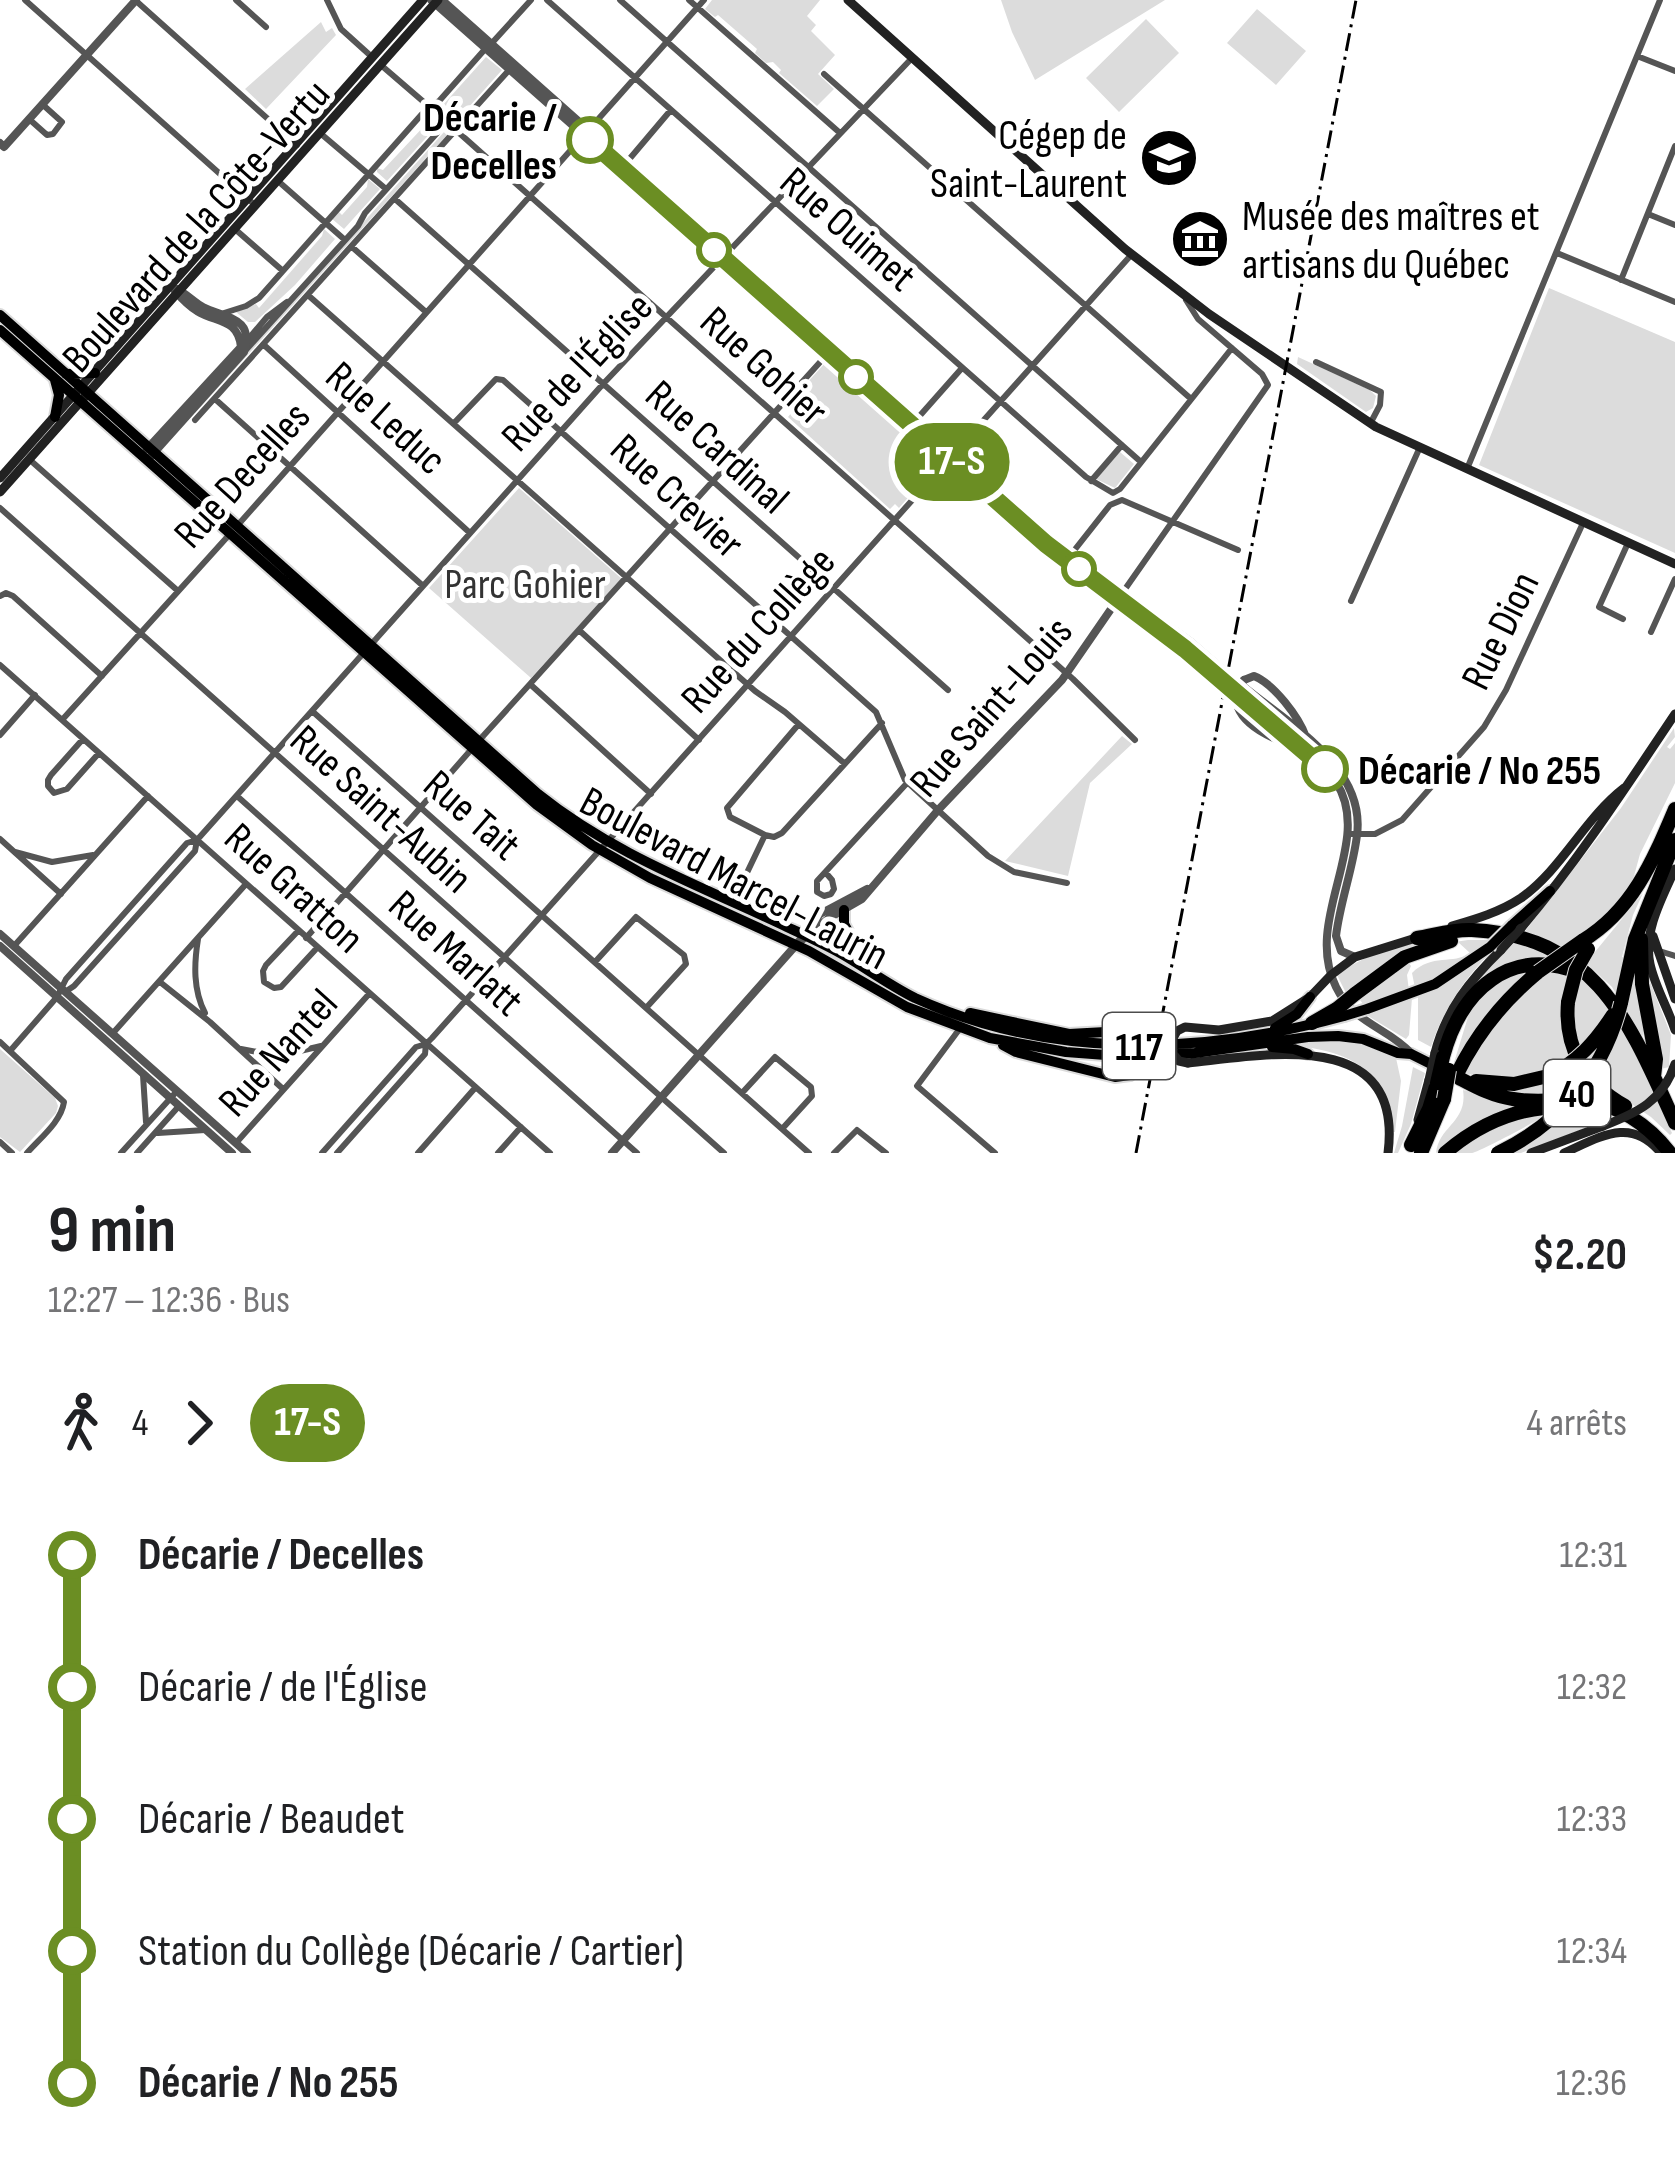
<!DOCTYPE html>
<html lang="fr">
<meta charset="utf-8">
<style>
body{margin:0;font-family:"Sofia Sans Condensed",sans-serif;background:#f6f6f6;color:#202124;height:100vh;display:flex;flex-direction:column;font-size:45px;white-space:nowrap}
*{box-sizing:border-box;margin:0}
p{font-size:39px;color:#757577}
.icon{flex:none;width:66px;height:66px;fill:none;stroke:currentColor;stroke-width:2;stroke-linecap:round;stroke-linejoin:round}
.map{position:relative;height:1153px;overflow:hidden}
.side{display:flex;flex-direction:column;background:#fff;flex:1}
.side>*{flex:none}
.badge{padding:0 24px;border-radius:39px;font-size:42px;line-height:78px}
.map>.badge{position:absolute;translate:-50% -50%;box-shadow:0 0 0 6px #fff}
.legs{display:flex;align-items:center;gap:18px;height:132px;padding:0 48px;font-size:39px}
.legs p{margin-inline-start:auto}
.summary{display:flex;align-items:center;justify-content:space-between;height:204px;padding:0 48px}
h1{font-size:66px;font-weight:700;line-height:90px}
ul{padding:0 48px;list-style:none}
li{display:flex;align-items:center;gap:42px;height:132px;font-size:45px}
li i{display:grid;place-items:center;width:18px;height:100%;margin:0 15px;background:currentColor}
li i::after{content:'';width:30px;height:30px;margin:-15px;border:9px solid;border-radius:50%;background:#fff}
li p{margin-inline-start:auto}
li:first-child i{background:linear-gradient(#0000 50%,currentColor 0)}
li:last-child i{background:linear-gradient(currentColor 50%,#0000 0)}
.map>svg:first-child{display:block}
.green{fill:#dcdcdc}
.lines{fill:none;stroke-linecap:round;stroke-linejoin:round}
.tertiary-tunnel{stroke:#d9d9d9;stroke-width:8;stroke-dasharray:8 4;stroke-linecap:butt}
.primary-casing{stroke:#dbdbdb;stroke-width:14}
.motorway-casing{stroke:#dbdbdb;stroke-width:16}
.minor{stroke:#555;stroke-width:6}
.tertiary{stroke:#555;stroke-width:8}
.secondary{stroke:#222;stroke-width:9}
.primary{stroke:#000;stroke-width:10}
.motorway{stroke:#000;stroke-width:14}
.rail{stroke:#000;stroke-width:3;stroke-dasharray:18 6 3 6;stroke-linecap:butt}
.primary-bridge-casing{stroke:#dbdbdb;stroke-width:14;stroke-linecap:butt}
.motorway-bridge-casing{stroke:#dbdbdb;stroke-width:16;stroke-linecap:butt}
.tertiary-bridge{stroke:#555;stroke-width:8}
.secondary-bridge{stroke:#222;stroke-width:9}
.primary-bridge{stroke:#000;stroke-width:10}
.motorway-bridge{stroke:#000;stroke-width:14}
.line-1-casing{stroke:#fff;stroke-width:27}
.line-1{stroke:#6b8e23;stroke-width:18}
.stop-1-dot{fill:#fff;stroke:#6b8e23;stroke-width:6}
.labels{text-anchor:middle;stroke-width:10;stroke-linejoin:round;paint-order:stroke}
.shield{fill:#fff;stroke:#4c4c4c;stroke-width:3}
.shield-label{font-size:39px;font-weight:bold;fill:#000}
.stop-label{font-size:42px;font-weight:bold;fill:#000;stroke:#fff;text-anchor:end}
.poi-label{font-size:42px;fill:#000;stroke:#fff;text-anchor:end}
.street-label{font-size:42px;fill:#000;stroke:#fff}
.park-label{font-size:42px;fill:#333;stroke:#fff}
</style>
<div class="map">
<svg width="1675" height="1153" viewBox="0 0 1675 1153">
<rect width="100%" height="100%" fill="#fff"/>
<!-- green -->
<path class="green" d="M712,0H820L807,16L816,25L811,31L835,55L818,74L834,89L817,106L779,73L781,70L773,62L766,63L755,53L757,49L718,15L715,17L705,9Z
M1001,0H1165L1035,80L1012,32Z
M1257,9L1306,51L1276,85L1227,43Z
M1146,19L1179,53L1119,112L1086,78Z
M321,22L326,32L332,28L336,35L266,109L245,89Z
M486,57L502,70L459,118L454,119L443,105Z
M428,116L435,123L434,129L387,181L377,172V168L383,170L427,123L424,118Z
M444,132L447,135L195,413L194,412Z
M368,179L380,189L344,229L331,218L338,211L342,215L367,187Z
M324,229L335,239L295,285L255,322H248L236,312L256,304L259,308L322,236Z
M1549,288L1675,342V553L1479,465Z
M1298,357L1370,390L1376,396L1373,408L1366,412L1297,364Z
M826,362H830L940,461L899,508L895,504L890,509L788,417L792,412L784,408Z
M1120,452L1134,464L1115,488L1096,479Z
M519,488L622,579L531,678L429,588Z
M1674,728L1675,737L1667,747L1670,749L1675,743V783L1640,854L1631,887L1598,924L1562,950L1522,935L1621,808Z
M1122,736L1132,744L1090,783L1068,876L1005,861Z
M1643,893L1633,915L1622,957L1636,964L1645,1030L1641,1039L1612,987L1586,963Z
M1456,935L1347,995L1337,975C1372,949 1413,942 1456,935Z
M1468,940H1492L1449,971L1415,988L1412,973C1432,953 1453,965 1470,953L1458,942L1418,961L1414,959L1448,943Z
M1514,943L1554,951L1552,956L1547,955L1549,958L1479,979Z
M1495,948C1465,978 1444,1007 1431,1047L1418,1040V995Z
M1407,960L1411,966L1407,975L1409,991L1364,1005L1356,995Z
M1554,968L1568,972L1562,1012L1571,1058C1536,1080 1503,1081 1463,1073C1483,1031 1515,992 1554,968Z
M1533,969L1487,1013L1453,1066L1471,1007L1502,977Z
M1647,974L1671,1035L1669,1067L1661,1069Z
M1578,977C1627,1015 1646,1080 1672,1133L1670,1135L1651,1117L1594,1079L1584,1064L1571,1018Z
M1412,998L1409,1035L1406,1039L1363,1013Z
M1335,1040L1363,1043L1396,1058L1401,1081L1395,1132H1393C1389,1072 1352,1052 1297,1046L1296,1042Z
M0,1049L55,1098L58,1106L56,1113L20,1152L0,1137Z
M1413,1067L1425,1073L1411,1124L1398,1153H1394L1402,1126Z
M1576,1067L1583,1077L1568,1096L1506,1093L1493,1087Z
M1463,1090L1522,1107L1454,1140L1436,1153C1439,1126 1468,1122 1463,1090Z
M1554,1110C1547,1116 1481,1151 1472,1153C1465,1153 1458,1153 1451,1153L1497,1123Z
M1583,1117L1606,1120L1521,1153H1513L1561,1120Z"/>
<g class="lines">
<!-- tertiary-tunnel -->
<path class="tertiary-tunnel" d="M1220,678L1241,695"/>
<!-- primary casing -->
<g class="primary-casing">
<path id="primary" d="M0,315L538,794C614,855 701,886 787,927C809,937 832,947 852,960C873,973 893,987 915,998C1051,1060 1202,1055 1344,1016
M0,330L537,805L592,845L650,878L809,951L907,1007L990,1038L1066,1052L1132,1057L1195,1053L1308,1037L1338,1036L1363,1039L1398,1053L1411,1054L1441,1069
M66,374L95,373
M55,417L59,395L55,380
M844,910V924L868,968
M1511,926L1550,891
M1367,1009L1435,984L1490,947
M970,1013L1069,1034L1124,1031L1136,1038
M1275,1028L1297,1014L1310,997
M1003,1045L1016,1052L1115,1077L1130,1075L1135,1065
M1272,1047L1294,1049L1308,1054"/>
</g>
<!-- motorway casing -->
<g class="motorway-casing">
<path id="motorway" d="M1417,938C1435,935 1454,929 1472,930C1597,936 1630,1024 1675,1123
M1641,939L1642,984L1656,1059L1654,1077
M1582,941C1632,911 1653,861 1675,809
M1355,994L1405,957L1451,941
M1568,1002C1564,1048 1585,1084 1625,1106
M1621,1003L1635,939L1675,840
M1312,1023L1338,1008
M1443,1057C1461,990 1510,945 1580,973
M1457,1074C1477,1033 1503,1001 1538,972
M1459,1078C1476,1087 1492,1096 1513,1099C1535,1103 1558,1099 1581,1100C1616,1103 1649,1125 1670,1153
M1476,1081L1514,1084L1548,1076
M1411,1145L1429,1109L1437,1083
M1421,1153L1444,1099
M1445,1153C1474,1128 1505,1112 1544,1108"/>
</g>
<!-- minor -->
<path class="minor" d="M25,0L256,206
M135,0L297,145
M236,0L266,27
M327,0L341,29L372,57
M547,0L1086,477L1113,493L1120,489L1232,348
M620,0L1141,462
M689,0L840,133
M491,44L531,0
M1637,56L1675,71
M382,66L447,122
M824,74L1190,398
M29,119L47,135L53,134L62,122L42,104
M320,133L386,189
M626,163L670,111
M278,181L345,240
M395,199L948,690
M1648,214L1675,225
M236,230L283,271
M352,247L426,312
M1557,253L1675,302
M1621,280L1675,146
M309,296L755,691L785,712L844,763
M224,313L246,306L259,298L422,114L440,100L486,48
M245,343L267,317L287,302
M264,345L470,533
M244,352L358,226L365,213L447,122L454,126L463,121L510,69
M1316,362L1381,392L1380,405L1370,424
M215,399L422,585
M195,420L453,133L458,132L1073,679L1135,740
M916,420L962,368
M454,423L496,379L503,380L876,712L905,780L988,856L1014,872L1067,883
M30,460L178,591
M1467,469L1660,0
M1091,481L1122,445
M0,508L724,1153
M237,526L704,0
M1069,557L1110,505L1122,500L1238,550
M1123,592L1268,385L1262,374L1198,319L1186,300
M0,596L6,593L13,596L102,676
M1351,601L1420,447
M1623,619L1599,607L1628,543
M580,631L699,740
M1651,632L1675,579
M0,665L550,1153
M531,685L651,794
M312,711L809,1153
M62,720L229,535
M0,735L35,695
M83,739L51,775L48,780V786L54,793L67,789L99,753
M237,796L637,1153
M1347,834H1375L1402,820L1484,727L1506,690L1583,523
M765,835L774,837L782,833L882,723
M765,835L730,817L727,808L798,725
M0,839L61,894
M15,852L52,862L93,855
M826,873L832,880L834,889L831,894L824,896L817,892V881L908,782
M733,902L765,835
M298,931L266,965L263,971L264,982L274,988L281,987L316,949
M306,938L484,735L831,350
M198,939C194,964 193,990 205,1013
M14,946L148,796
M1656,950L1675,956
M595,962L636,917L684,955L686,964L646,1008
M160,982L210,1022L283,1089
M65,992L74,986L195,851L197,840L603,384L912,58
M961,1027L917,1086L995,1153
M113,1033L246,884
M0,1042L64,1102C61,1122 40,1138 27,1153
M241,1049L279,1056L321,1046
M10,1051L57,997L66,979L187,843L197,840
M143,1075L146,1122
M742,1093L775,1057L811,1087L812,1096L782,1129
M158,1133L205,1130
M0,1142L12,1153
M236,1143L369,994
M121,1153L177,1091
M137,1153L179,1106
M322,1153L416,1047L426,1044L432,1038L1132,254
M337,1153L425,1054L426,1044
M418,1153L475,1088
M498,1153L521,1127
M834,1153L857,1130L886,1153"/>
<!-- tertiary -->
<path class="tertiary" d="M431,0L1046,544L1220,678
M442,0L1050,540L1191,642L1222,669
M0,143L4,147L136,0
M147,449L241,347C238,318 216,323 197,311C188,306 181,298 175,291
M151,456L244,352C255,317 225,318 203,307C194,302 187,294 177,289
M1244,680L1254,676C1274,684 1299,717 1306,737
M1243,686C1289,724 1366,767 1357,835C1353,869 1340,902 1336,936L1341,951L1355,957
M1241,695C1272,721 1313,747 1336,782C1375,842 1302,919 1336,987C1354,1024 1387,1027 1411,1053
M1236,699C1238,725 1276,742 1299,745
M0,934L247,1153
M797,944L829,918L862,899L939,809L1062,680L1120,596
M0,946L232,1153
M612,1153L797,944L820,914L867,889"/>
<!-- secondary -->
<path class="secondary" d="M848,0L1125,249L1209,314L1376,427L1675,564
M0,478L423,0
M0,492L438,0
M1675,869C1662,898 1643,932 1650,964C1655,987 1668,1008 1675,1030
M1452,926C1476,919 1500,912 1521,898C1562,869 1584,819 1624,788
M1521,928C1578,861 1626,787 1675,714
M1653,936L1675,999
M1173,1038L1177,1031L1185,1027L1219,1030L1272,1021L1310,997L1331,975L1355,957L1419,937
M1435,1053C1446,1010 1470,980 1501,950
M1188,1063C1265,1055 1404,1026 1388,1153
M1418,1120L1429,1080
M1531,1153L1603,1126
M1564,1153C1600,1137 1631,1116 1661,1153"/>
<!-- primary -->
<use href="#primary" class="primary"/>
<!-- motorway -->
<use href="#motorway" class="motorway"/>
<!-- rail -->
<path class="rail" d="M1136,1153L1356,0"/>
<!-- primary-bridge casing -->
<g class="primary-bridge-casing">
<path id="primary-bridge" d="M1490,947L1511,926
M1344,1016L1367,1009
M1135,1065L1138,1048L1136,1038"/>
</g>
<!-- motorway-bridge casing -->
<g class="motorway-bridge-casing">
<path id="motorway-bridge" d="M1538,972L1582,941
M1568,1002L1576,970L1588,949
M1338,1008L1355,994
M1548,1076C1578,1062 1595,1042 1613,1015
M1437,1083L1443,1057
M1444,1099L1449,1070
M1498,1153C1561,1123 1604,1071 1621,1003"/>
</g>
<!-- tertiary-bridge -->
<path class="tertiary-bridge" d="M1236,699L1239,687L1244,680"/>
<!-- secondary-bridge -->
<path class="secondary-bridge" d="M1501,950L1521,928
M1173,1038V1054L1179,1061L1188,1063
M1429,1080L1435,1053
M1603,1126C1637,1113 1663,1101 1675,1064"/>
<!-- primary-bridge -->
<use href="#primary-bridge" class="primary-bridge"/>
<!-- motorway-bridge -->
<use href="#motorway-bridge" class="motorway-bridge"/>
</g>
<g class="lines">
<!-- line-1 casing -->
<g class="line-1-casing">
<path id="line-1" d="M590,140L1046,544L1185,649L1325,769"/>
</g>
<!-- line-1 -->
<use href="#line-1" class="line-1"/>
</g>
<!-- icons -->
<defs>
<g id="university-disc" transform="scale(3)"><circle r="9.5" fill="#000" stroke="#fff"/><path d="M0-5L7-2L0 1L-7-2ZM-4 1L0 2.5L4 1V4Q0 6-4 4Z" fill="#fff"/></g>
<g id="museum-disc" transform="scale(3)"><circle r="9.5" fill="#000" stroke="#fff"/><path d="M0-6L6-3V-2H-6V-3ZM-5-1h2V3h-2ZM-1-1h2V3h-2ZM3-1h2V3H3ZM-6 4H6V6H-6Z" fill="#fff"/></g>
</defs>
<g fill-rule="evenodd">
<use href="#university-disc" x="1169" y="158"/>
<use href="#museum-disc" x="1200" y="239"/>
</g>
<!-- markers -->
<g class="stop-1-dot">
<circle cx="590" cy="140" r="21"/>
<circle cx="714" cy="250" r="15"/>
<circle cx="856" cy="377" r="15"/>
<circle cx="1079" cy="569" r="15"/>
<circle cx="1325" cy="769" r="21"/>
</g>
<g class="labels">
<!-- shield labels -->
<g class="shield">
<rect x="1103" y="1013" width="72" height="66" rx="9"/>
<rect x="1544" y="1060" width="66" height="66" rx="9"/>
</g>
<g class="shield-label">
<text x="1139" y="1060">117</text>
<text x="1577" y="1107">40</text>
</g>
<!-- stop labels -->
<g class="stop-label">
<text x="557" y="131">Décarie /<tspan x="557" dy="48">Decelles</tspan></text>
<text x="1358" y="784" text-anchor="start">Décarie / No 255</text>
</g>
<!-- poi labels -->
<g class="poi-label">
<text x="1127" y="149">Cégep de<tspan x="1127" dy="48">Saint-Laurent</tspan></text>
<text x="1242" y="230" text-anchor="start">Musée des maîtres et<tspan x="1242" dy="48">artisans du Québec</tspan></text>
</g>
<!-- street labels -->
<g class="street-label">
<text transform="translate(195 225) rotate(-48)" y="15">Boulevard de la Côte-Vertu</text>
<text transform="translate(849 228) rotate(41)" y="15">Rue Ouimet</text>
<text transform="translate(765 365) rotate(42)" y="15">Rue Gohier</text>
<text transform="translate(576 371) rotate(-47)" y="15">Rue de l'Église</text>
<text transform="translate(387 417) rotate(42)" y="15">Rue Leduc</text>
<text transform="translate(718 446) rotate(42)" y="15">Rue Cardinal</text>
<text transform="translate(241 474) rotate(-48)" y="15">Rue Decelles</text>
<text transform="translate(678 495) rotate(42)" y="15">Rue Crevier</text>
<text transform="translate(757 629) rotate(-48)" y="15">Rue du Collège</text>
<text transform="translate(1499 630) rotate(-64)" y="15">Rue Dion</text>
<text transform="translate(990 706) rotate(-49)" y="15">Rue Saint-Louis</text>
<text transform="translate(382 808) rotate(42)" y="15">Rue Saint-Aubin</text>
<text transform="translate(473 814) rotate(41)" y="15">Rue Tait</text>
<text transform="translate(735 877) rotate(28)" y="15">Boulevard Marcel-Laurin</text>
<text transform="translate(295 887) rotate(42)" y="15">Rue Gratton</text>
<text transform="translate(457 952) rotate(42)" y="15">Rue Marlatt</text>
<text transform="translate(277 1052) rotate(-48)" y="15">Rue Nantel</text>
</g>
<!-- park labels -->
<g class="park-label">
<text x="525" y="598">Parc Gohier</text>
</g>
</g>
</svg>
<b class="badge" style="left:952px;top:462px;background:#6b8e23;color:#fff">17-S</b>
</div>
<section class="side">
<div class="summary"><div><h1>9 min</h1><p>12:27 – 12:36 · Bus</p></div><b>$2.20</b></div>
<div class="legs"><svg class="icon" aria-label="walk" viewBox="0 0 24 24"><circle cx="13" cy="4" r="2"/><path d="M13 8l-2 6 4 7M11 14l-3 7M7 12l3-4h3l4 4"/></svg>4<svg class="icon" aria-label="forward" viewBox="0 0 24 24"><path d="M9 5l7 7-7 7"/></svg><b class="badge" style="background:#6b8e23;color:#fff">17-S</b><p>4 arrêts</p></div>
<ul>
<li><i style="color:#6b8e23"></i><b>Décarie / Decelles</b><p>12:31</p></li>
<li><i style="color:#6b8e23"></i><span>Décarie / de l'Église</span><p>12:32</p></li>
<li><i style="color:#6b8e23"></i><span>Décarie / Beaudet</span><p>12:33</p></li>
<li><i style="color:#6b8e23"></i><span>Station du Collège (Décarie / Cartier)</span><p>12:34</p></li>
<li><i style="color:#6b8e23"></i><b>Décarie / No 255</b><p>12:36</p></li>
</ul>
</section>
